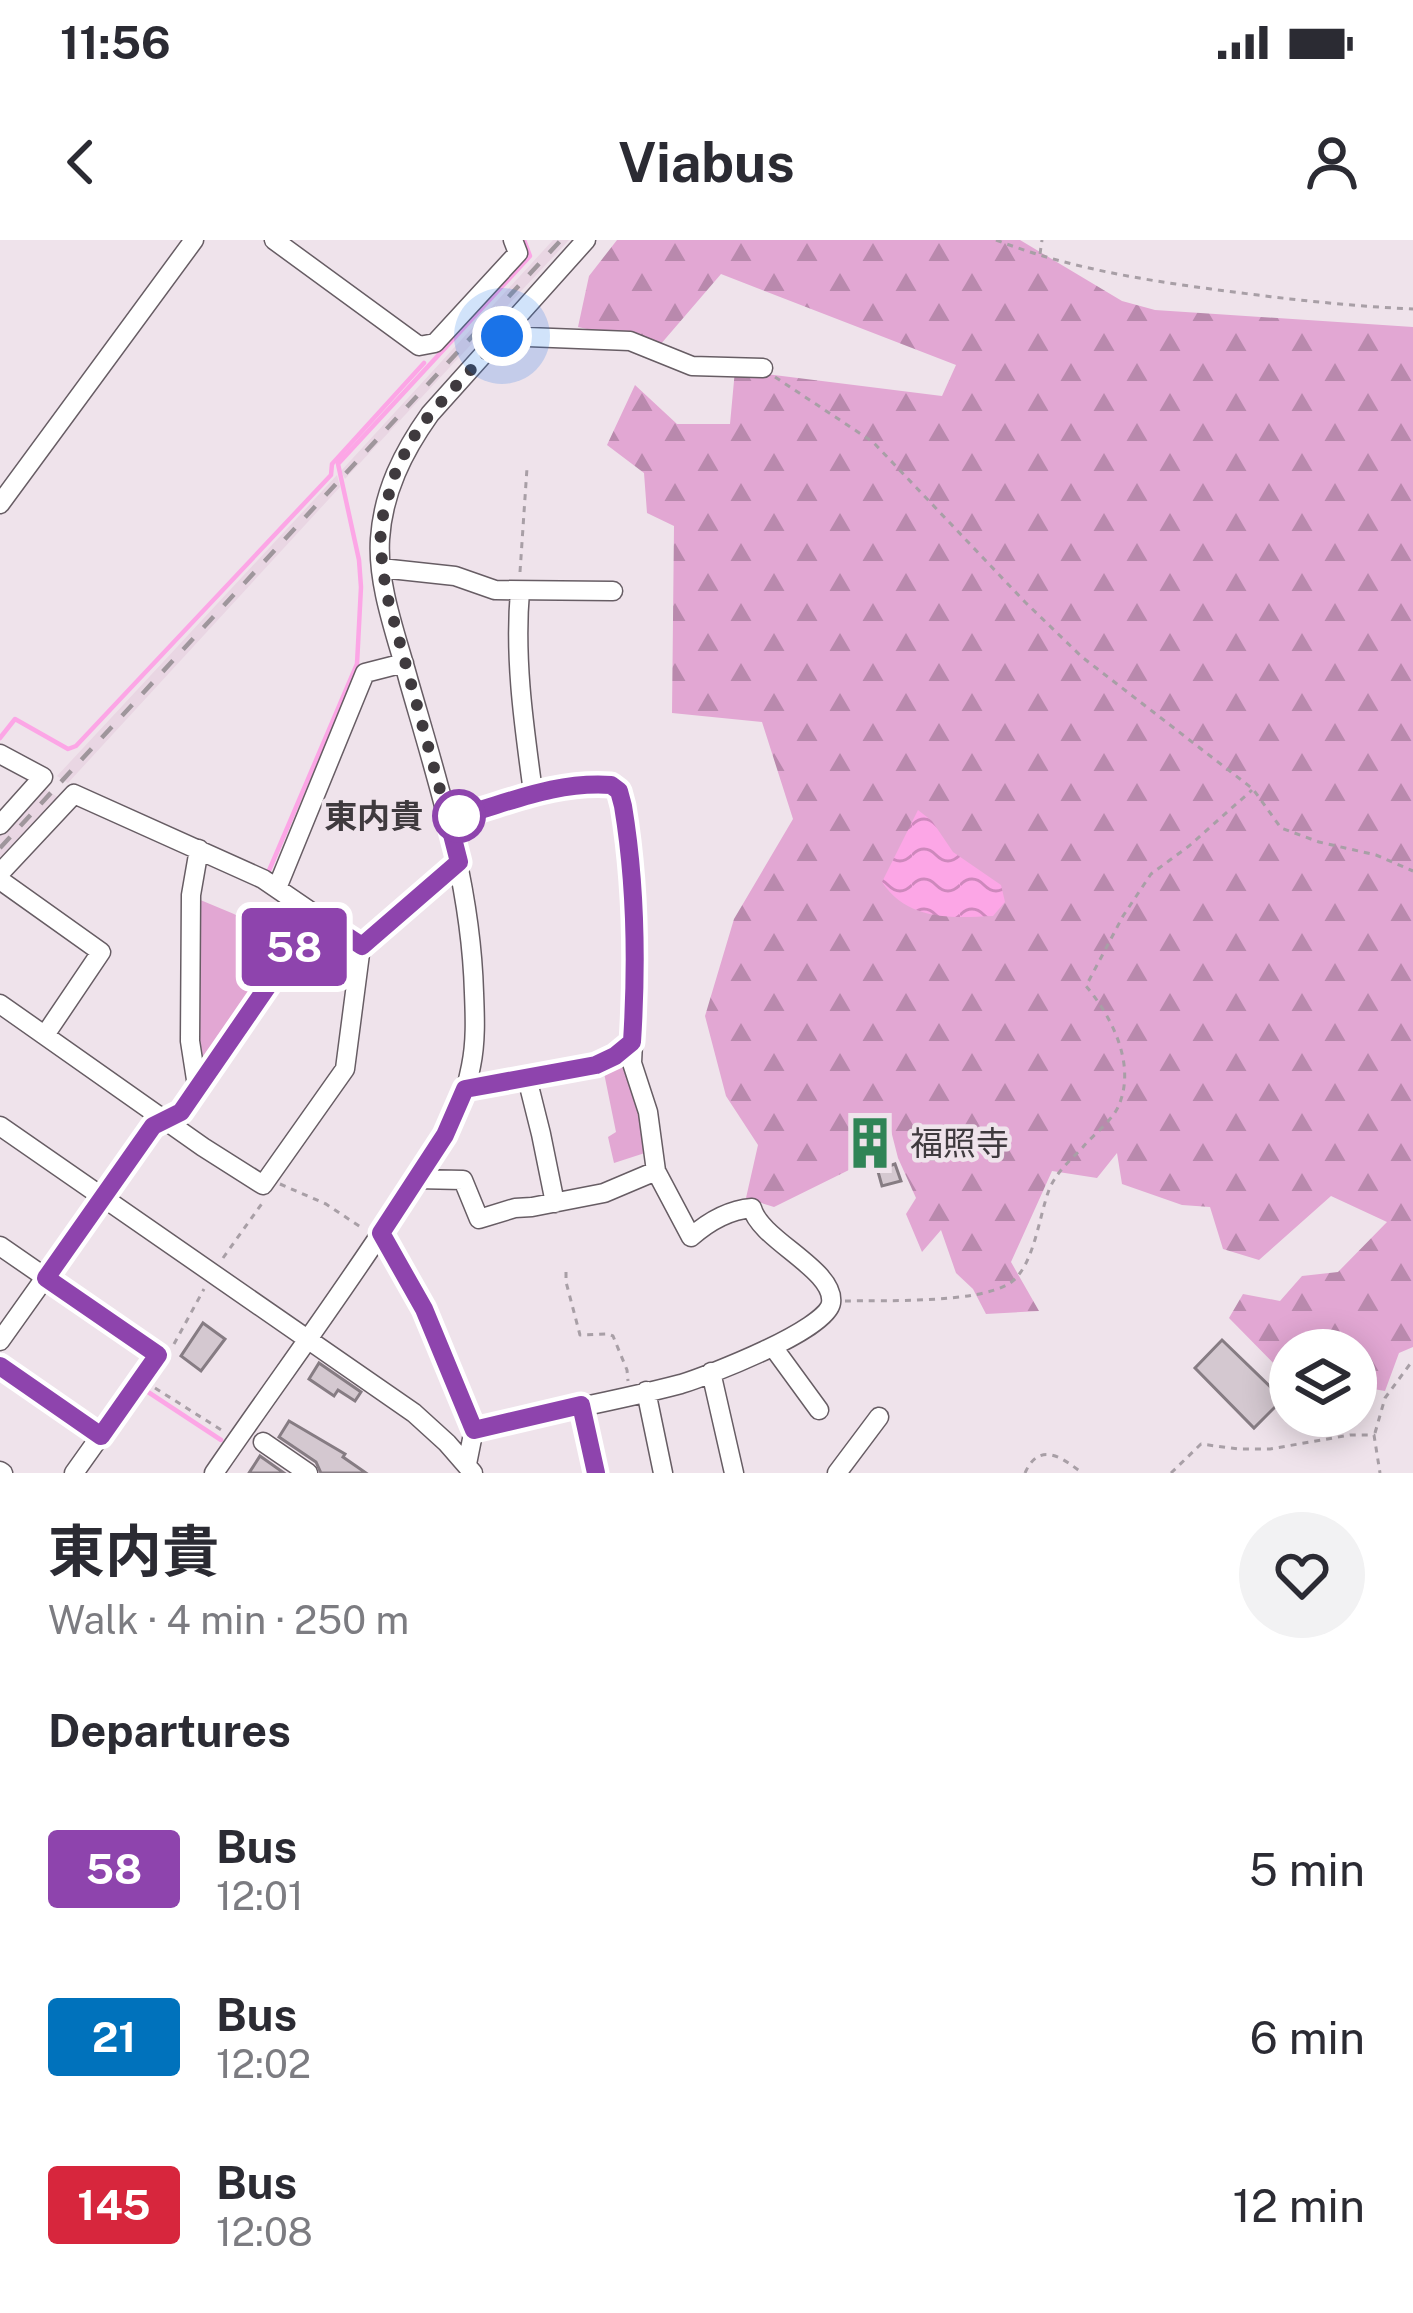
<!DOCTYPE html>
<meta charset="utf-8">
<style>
body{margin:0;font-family:"Public Sans","Noto Sans JP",sans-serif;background:#f2f2f3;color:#2b2b33;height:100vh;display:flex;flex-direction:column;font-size:45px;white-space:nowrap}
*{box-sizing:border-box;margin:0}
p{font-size:39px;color:#7c7c81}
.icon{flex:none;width:66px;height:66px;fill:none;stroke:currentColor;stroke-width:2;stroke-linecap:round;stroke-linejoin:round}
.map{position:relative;height:1233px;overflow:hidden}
.side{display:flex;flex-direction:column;background:#fff;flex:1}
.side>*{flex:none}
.badge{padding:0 24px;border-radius:9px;font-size:42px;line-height:78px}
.buttons{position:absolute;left:1269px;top:1089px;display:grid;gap:24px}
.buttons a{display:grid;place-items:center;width:108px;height:108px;border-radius:50%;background:#fff;box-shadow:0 6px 30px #0003;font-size:60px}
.you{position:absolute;width:60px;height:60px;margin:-30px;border:9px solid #fff;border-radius:50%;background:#1a73e8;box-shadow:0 0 0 18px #1a73e833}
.map>.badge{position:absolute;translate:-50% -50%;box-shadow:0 0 0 6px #fff}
h2{padding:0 48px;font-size:45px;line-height:108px}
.round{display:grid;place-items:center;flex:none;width:126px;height:126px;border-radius:63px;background:#f2f2f3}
.headline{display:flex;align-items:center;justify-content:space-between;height:204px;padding:0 48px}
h1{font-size:57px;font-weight:700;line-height:90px}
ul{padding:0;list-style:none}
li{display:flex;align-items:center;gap:36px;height:168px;padding:0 48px}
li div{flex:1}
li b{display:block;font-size:45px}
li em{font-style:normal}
li .badge{min-width:132px;font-weight:700;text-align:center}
.status{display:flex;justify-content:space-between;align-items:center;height:84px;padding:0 60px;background:#fff;direction:ltr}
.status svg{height:33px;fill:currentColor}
header{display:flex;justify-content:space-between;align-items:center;height:156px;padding:0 48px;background:#fff;font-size:54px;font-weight:700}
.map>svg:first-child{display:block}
.built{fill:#e9d6e3}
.forest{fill:url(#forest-firs)}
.park{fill:#e2a7d3}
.water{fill:url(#water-waves)}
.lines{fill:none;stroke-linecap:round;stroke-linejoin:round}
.stream{stroke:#fca6e6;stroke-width:4.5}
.building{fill:#d4c8d0;stroke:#867c83;stroke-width:3}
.minor-casing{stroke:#675d64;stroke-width:21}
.path{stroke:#a89fa6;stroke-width:3;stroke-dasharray:6 6;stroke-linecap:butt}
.minor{stroke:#fff;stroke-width:18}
.rail{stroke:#9f969c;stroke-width:4.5;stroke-dasharray:15 15;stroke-linecap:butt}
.line-casing{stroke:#fff;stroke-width:27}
.line{stroke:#8e44ad;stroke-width:18}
.walk{stroke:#3f3a3e;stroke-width:12;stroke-dasharray:0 21.6}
.stop-dot{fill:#fff;stroke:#8e44ad;stroke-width:6}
.labels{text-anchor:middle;stroke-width:9;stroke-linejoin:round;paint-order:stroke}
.stop-label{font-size:33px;font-weight:bold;fill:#3f3a3e;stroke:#efe3eb;text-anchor:end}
.poi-label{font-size:33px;fill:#3f3a3e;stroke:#efe3eb;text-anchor:start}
</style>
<div class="status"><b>11:56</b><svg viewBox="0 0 49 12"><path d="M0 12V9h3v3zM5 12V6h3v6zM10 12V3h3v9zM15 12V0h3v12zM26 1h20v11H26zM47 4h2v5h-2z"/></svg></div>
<header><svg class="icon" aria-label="back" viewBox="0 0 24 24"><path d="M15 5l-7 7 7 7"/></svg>Viabus<svg class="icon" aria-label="person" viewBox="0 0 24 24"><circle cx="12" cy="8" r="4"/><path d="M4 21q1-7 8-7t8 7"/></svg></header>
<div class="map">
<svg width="1413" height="1233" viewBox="0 0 1413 1233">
<defs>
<pattern id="forest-firs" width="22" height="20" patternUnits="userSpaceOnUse" patternTransform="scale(3)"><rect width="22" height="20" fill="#e2a7d3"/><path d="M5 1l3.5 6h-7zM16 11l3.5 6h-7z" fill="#b989ad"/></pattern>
<pattern id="water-waves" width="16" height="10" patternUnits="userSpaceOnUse" patternTransform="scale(3)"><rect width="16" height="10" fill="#fca6e6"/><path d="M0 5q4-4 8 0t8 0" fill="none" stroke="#cd88bc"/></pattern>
</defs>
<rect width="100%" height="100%" fill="#efe3eb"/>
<!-- built -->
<path class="built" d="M553,0H569L345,239L341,231Z
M337,235L340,247L68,543L57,536Z
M43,548L59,558L0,621V596Z"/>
<!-- forest -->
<path class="forest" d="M617,0H1020L1122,61L1155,70L1413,87V1107L1399,1113L1385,1151L1356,1146V1110H1290V1136L1285,1135L1229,1078L1243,1054L1280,1061L1302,1036L1338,1032L1387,982L1331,956L1259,1020L1223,1009L1210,967L1182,965L1122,944L1117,913L1097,938L1052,931L1011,1022L1039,1071L986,1074L973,1049L956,1033L941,990L922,1012L906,974L916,958L898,918L888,879L850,892L855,927L774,967L746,958L758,905L726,856L705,776L734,679L793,579L762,482L672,473L674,286L647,273L644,233L607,205L635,145L677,184H730L735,130L942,156L956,125L721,34L660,105L578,87L589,36Z"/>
<!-- park -->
<path class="park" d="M198,659L234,674L285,705L207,821H200L196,799Z
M625,813L651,911L614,923L608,897L616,892L603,828Z"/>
<!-- water -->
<path class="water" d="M918,570L932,581L953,612L1001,645L1005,662L993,676C951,678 908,681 882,642Z"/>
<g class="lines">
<!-- stream -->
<path class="stream" d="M0,498L15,479L68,509L76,506L331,235L332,224L424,123
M268,633L357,424L361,347L359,320L338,224L530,16L524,0
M145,1150L221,1200"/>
</g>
<!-- building -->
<path class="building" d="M883,887L886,927L895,924L901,941L882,946L872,910L856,911L855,896L869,895L868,888Z
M203,1083L225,1099L201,1131L181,1116Z
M1222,1100L1283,1159L1254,1188L1195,1128Z
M319,1123L361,1152L355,1161L338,1150L334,1156L309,1139Z
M289,1181L345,1214L343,1217L366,1233H321L316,1222L279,1197Z
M260,1216L284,1233H249Z"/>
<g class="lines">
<!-- minor casing -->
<g class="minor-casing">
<path id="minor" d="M274,0L419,106L435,103L518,13L513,0
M502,96L630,101L692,126L763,128
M0,264L194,0
M381,328L455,336L495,350L613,351
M520,351C514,418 524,486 533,552
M0,514L43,537L0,585
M449,579L533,552L558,547L596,544L611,545L619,551L625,574L635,676L636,740L632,823L648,872L656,931L691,997C708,982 728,970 752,968C760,1000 836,1030 831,1063C827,1090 707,1136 681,1144C613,1162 543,1174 474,1189
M0,633L74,554L263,639L361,706
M0,640L101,712L45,795
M277,648L365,433L404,423
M0,764L203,907L263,945L345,829L361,706L459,622
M527,838L541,894L555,963
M197,846L190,801L191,655L199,609
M465,849L596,825L615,816L631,802
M0,886L414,1173L447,1203L473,1233
M416,939L463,940L479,979L515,968L532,967L604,953L656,931
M381,993L425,1069L474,1189L467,1224
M0,1006L158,1115L74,1233
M0,1101L153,886L181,872L316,676
M773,1107L819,1170
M0,1126L101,1196
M711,1132L734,1233
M646,1151L663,1233
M581,1165L595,1233
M263,1202L308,1233
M0,1231L3,1233
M214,1233C278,1140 345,1050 406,955C432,914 463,874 471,826C476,802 475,777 474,753C471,644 439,546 409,442C397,397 377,346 380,299C383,252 403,212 430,174L586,0
M837,1233L879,1177"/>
</g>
<!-- path -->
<path class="path" d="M996,0C1066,27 1137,39 1211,49C1278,58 1345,66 1413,69
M1040,14L1042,0
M775,137L873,202L1025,362L1082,417L1253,549L1281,588L1319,602L1376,615L1413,631
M520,332L527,228
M280,944L326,964L362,988
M223,1018L263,962
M566,1032V1042L580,1095L608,1094L613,1096L627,1130L628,1141
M845,1061C886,1060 977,1064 1010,1043C1034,1027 1039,976 1049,950C1056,932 1070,921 1083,907C1093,895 1113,880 1119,865C1136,824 1112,777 1086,746L1123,676L1151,634L1189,606L1252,550
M174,1104L204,1049
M155,1148L223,1191
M1375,1193L1385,1158L1413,1120
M1025,1233C1039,1201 1062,1217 1082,1233
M1171,1233L1201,1204L1238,1209H1270L1350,1195H1374L1380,1233"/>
<!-- minor -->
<use href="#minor" class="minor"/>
<!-- rail -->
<path class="rail" d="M0,608L561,0"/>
</g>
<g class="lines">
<!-- line casing -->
<g class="line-casing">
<path id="line" d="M0,1126L101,1196L158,1115L46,1038L153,886L181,872L316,676L362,706L459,622L448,579C505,565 551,541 611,545L619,551L623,566C636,644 637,723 632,802L615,816L596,825L465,849L445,895L381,993L424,1069L474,1190L581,1165L596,1233"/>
</g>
<!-- line -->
<use href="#line" class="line"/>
<!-- walk -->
<path class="walk" d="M459,576L448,579L386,352L380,304L382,279L394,236L410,202L430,174L502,96"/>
</g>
<!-- icons -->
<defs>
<g id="building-bare" transform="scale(4.14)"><path d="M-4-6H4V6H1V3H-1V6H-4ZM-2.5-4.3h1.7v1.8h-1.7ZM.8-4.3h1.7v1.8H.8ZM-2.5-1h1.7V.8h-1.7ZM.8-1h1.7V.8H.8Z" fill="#308456" stroke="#efe3eb" stroke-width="2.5" paint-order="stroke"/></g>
</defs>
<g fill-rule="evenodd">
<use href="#building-bare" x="870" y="903"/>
</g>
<!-- markers -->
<circle class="stop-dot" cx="459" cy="576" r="24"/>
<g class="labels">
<!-- stop labels -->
<g class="stop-label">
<text x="423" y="588">東内貴</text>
</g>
<!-- poi labels -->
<g class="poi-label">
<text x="910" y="915">福照寺</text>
</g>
</g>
</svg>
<div class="buttons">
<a><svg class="icon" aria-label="layers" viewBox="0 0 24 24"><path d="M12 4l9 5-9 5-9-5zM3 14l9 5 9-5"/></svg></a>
</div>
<div class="you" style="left:502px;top:96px"></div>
<b class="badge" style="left:294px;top:707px;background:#8e44ad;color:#fff">58</b>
</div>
<section class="side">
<div class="headline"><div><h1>東内貴</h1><p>Walk · 4 min · 250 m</p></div><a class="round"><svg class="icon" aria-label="heart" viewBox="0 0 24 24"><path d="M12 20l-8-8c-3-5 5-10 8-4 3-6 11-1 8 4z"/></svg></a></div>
<h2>Departures</h2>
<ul>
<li><span class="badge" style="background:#8e44ad;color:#fff">58</span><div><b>Bus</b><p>12:01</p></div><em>5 min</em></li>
<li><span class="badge" style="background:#0072bc;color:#fff">21</span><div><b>Bus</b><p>12:02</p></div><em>6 min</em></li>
<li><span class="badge" style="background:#d7263d;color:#fff">145</span><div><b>Bus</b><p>12:08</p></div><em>12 min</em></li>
</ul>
</section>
